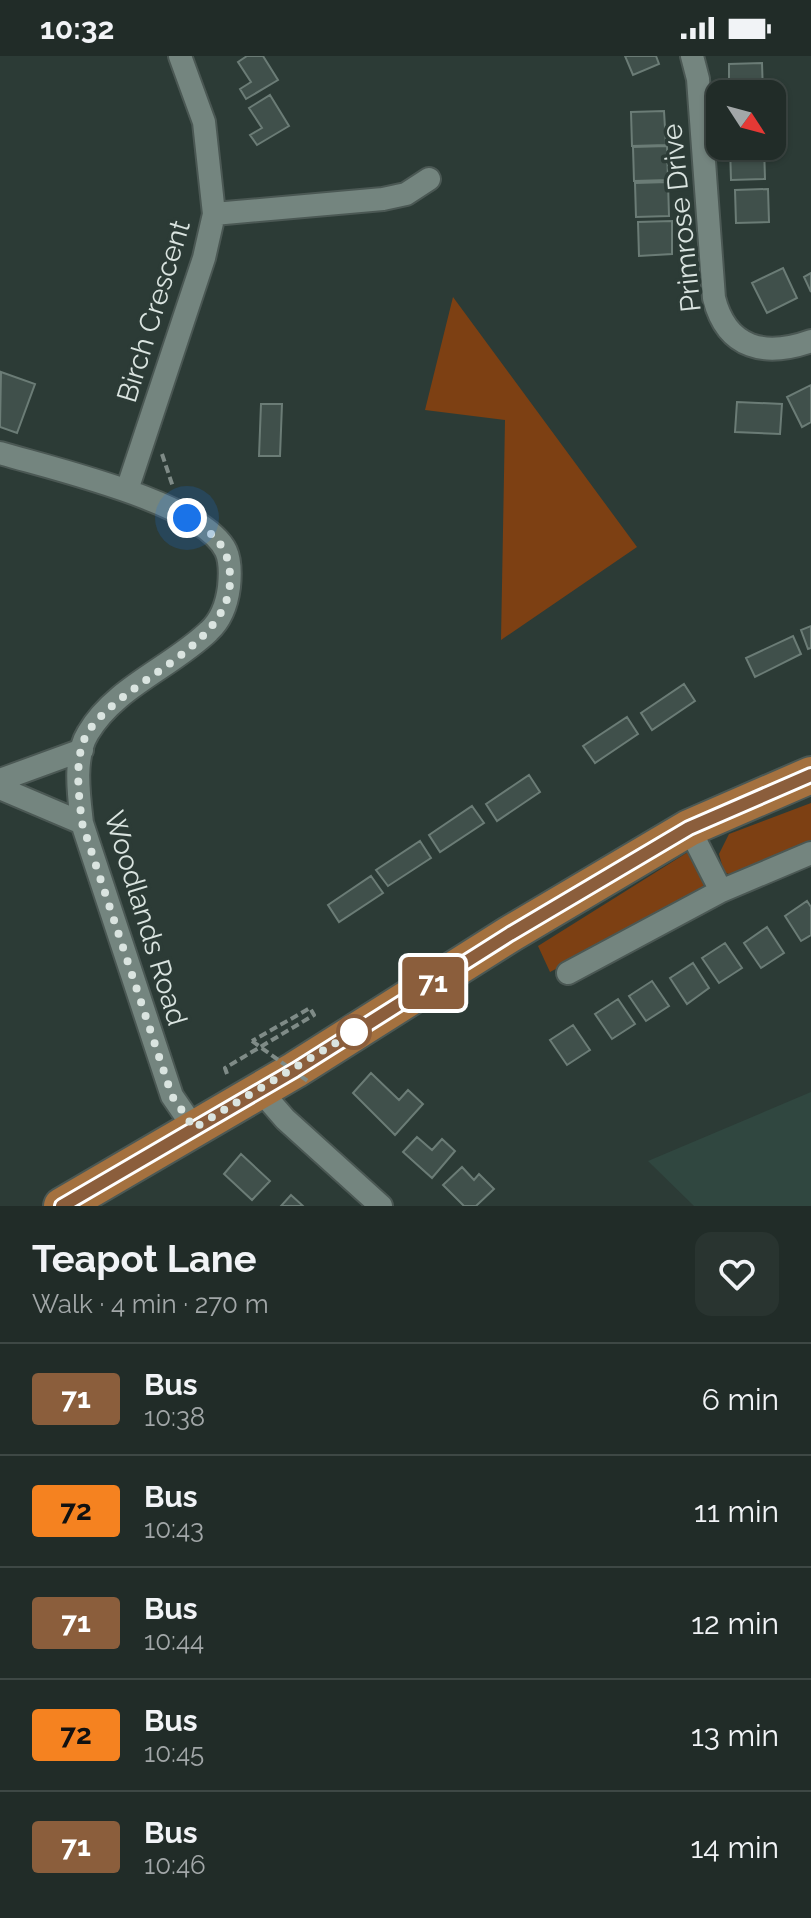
<!DOCTYPE html>
<meta charset="utf-8">
<style>
body{margin:0;font-family:Raleway,sans-serif;background:#293430;color:#f1f3f6;height:100vh;display:flex;flex-direction:column;font-size:30px;white-space:nowrap}
*{box-sizing:border-box;margin:0}
p{font-size:26px;color:#a2a7a8}
.icon{flex:none;width:44px;height:44px;fill:none;stroke:currentColor;stroke-width:2;stroke-linecap:round;stroke-linejoin:round}
.map{position:relative;height:1150px;overflow:hidden}
.drawer{display:flex;flex-direction:column;background:#212c28;flex:1}
.drawer>*{flex:none}
.badge{padding:0 16px;border-radius:6px;font-size:28px;line-height:52px}
.needle{width:52px;rotate:126deg}
.fabs{position:absolute;left:706px;top:24px;display:grid;gap:16px}
.fabs a{display:grid;place-items:center;width:80px;height:80px;border-radius:16px;background:#212c28;box-shadow:0 2px 6px #0004,0 0 0 2px #3e4845;font-size:40px}
.you{position:absolute;width:40px;height:40px;margin:-20px;border:6px solid #fff;border-radius:50%;background:#1a73e8;box-shadow:0 0 0 12px #1a73e833}
.map>.badge{position:absolute;translate:-50% -50%;box-shadow:0 0 0 4px #fff}
.round{display:grid;place-items:center;flex:none;width:84px;height:84px;border-radius:16px;background:#293430}
.head{display:flex;align-items:center;justify-content:space-between;height:136px;padding:0 32px}
h1{font-size:38px;font-weight:700;line-height:60px}
ul{padding:0;list-style:none}
li{display:flex;align-items:center;gap:24px;height:112px;padding:0 32px;border-top:2px solid #3e4845}
li div{flex:1}
li b{display:block;font-size:30px}
li em{font-style:normal}
li .badge{min-width:88px;font-weight:700;text-align:center}
.status{display:flex;justify-content:space-between;align-items:center;height:56px;padding:0 40px;background:#212c28;direction:ltr}
.status svg{height:22px;fill:currentColor}
.map>svg:first-child{display:block}
.built{fill:#304740}
.green{fill:#7d4013}
.building{fill:#40504b;stroke:#6b7c76;stroke-width:2}
.lines{fill:none;stroke-linecap:round;stroke-linejoin:round}
.street-casing{stroke:#4b5854;stroke-width:26}
.primary-casing{stroke:#4b5854;stroke-width:40}
.path{stroke:#7f8b87;stroke-width:4;stroke-dasharray:8 4;stroke-linecap:butt}
.street{stroke:#74857f;stroke-width:22}
.primary{stroke:#a4713f;stroke-width:36}
.path-bridge{stroke:#7f8b87;stroke-width:4;stroke-dasharray:8 4;stroke-linecap:butt}
.line-casing{stroke:#fff;stroke-width:18}
.line{stroke:#8b5e3c;stroke-width:12}
.walk{stroke:#dae4e0;stroke-width:8;stroke-dasharray:0 14.4}
.stop-dot{fill:#fff;stroke:#8b5e3c;stroke-width:4}
.labels{text-anchor:middle;stroke-width:7;stroke-linejoin:round;paint-order:stroke}
.street-label{font-size:28px;fill:#dae4e0;stroke:#2c3b36}
</style>
<div class="status"><b>10:32</b><svg viewBox="0 0 49 12"><path d="M0 12V9h3v3zM5 12V6h3v6zM10 12V3h3v9zM15 12V0h3v12zM26 1h20v11H26zM47 4h2v5h-2z"/></svg></div>
<div class="map">
<svg width="811" height="1150" viewBox="0 0 811 1150">
<rect width="100%" height="100%" fill="#2c3b36"/>
<!-- built -->
<path class="built" d="M811,1036V1150H694L648,1105Z"/>
<!-- green -->
<path class="green" d="M453,241L637,491L501,584L505,364L425,354Z
M811,747V790L738,822L724,816L719,798L729,778Z
M688,796L706,826L698,838L550,916L538,890Z"/>
<!-- building -->
<path class="building" d="M247,0H263L278,24L246,43L240,33L251,26L238,6Z
M625,0H656L659,8L633,19Z
M762,7L763,38H729V8Z
M270,39L289,70L257,89L250,79L262,72L249,52Z
M664,55L666,89L632,90L631,56Z
M667,90L668,124L634,125L633,91Z
M764,90L765,123L731,124L730,91Z
M668,126L669,160L636,161L635,127Z
M768,133L769,166L736,167L735,134Z
M672,165V198L639,200L638,166Z
M783,212L797,242L767,257L752,227Z
M811,217V236L804,221Z
M1,316L35,328L17,377L0,371Z
M811,329V366L802,371L787,341Z
M737,346L782,348L780,378L735,376Z
M261,348H282L280,400H259Z
M811,570V592L808,593L801,574Z
M793,580L801,598L755,621L746,602Z
M684,628L695,645L652,674L641,657Z
M627,661L638,678L595,707L583,690Z
M529,719L540,736L497,765L486,748Z
M472,750L484,767L440,796L429,779Z
M420,785L431,802L388,830L376,814Z
M371,820L383,837L339,866L328,849Z
M807,845L811,851V879L801,885L785,860Z
M767,871L784,897L761,912L744,887Z
M725,887L742,912L719,927L702,902Z
M693,907L709,932L687,948L670,922Z
M652,925L669,950L646,965L629,940Z
M618,943L635,968L612,983L595,958Z
M573,969L590,994L567,1009L550,984Z
M371,1017L399,1044L408,1034L423,1048L395,1079L353,1037Z
M417,1081L432,1094L442,1083L455,1095L432,1122L403,1096Z
M241,1098L270,1125L252,1144L224,1118Z
M462,1111L474,1124L479,1118L494,1133L476,1150H464L443,1129Z
M291,1139L303,1150H281Z"/>
<g class="lines">
<!-- street casing -->
<g class="street-casing">
<path id="street" d="M692,0L698,23L714,242C727,294 766,301 811,285
M214,158L383,143L406,138L429,123
M0,397C50,412 204,447 226,495C231,506 230,521 229,531C227,547 221,564 209,575C172,611 115,631 88,677C73,701 79,741 82,767L172,1040L194,1072
M127,434L204,202L214,158L204,66L180,0
M0,724L82,694
M0,732L82,767
M689,772L721,835
M568,917L721,835L811,797
M259,1033L285,1063L381,1150"/>
</g>
<!-- primary casing -->
<g class="primary-casing">
<path id="primary" d="M62,1150L295,1014L510,878L689,772L811,719"/>
</g>
<!-- path -->
<path class="path" d="M162,398L173,431
M227,1018L225,1012L314,959L310,952L252,985"/>
<!-- street -->
<use href="#street" class="street"/>
<!-- primary -->
<use href="#primary" class="primary"/>
<!-- path-bridge -->
<path class="path-bridge" d="M252,985L309,1026"/>
</g>
<g class="lines">
<!-- line casing -->
<g class="line-casing">
<path id="line" d="M62,1150L295,1014L510,878L689,772L811,719"/>
</g>
<!-- line -->
<use href="#line" class="line"/>
<!-- walk -->
<path class="walk" d="M187,462C208,473 225,486 229,510C243,589 125,620 88,676C73,700 79,740 82,767L172,1040L194,1072L354,976"/>
</g>
<!-- markers -->
<circle class="stop-dot" cx="354" cy="976" r="16"/>
<g class="labels">
<!-- street labels -->
<g class="street-label">
<text transform="translate(681 162) rotate(-96)" y="10">Primrose Drive</text>
<text transform="translate(153 255) rotate(-73)" y="10">Birch Crescent</text>
<text transform="translate(146 862) rotate(73)" y="10">Woodlands Road</text>
</g>
</g>
</svg>
<div class="fabs">
<a><svg class="needle" viewBox="-14 -14 28 28"><path d="M0-13l5 13h-10z" fill="#e53935"/><path d="M0 13l5-13h-10z" fill="#a2a7a8"/></svg></a>
</div>
<div class="you" style="left:187px;top:462px"></div>
<b class="badge" style="left:433px;top:927px;background:#8b5e3c;color:#fff">71</b>
</div>
<section class="drawer">
<div class="head"><div><h1>Teapot Lane</h1><p>Walk · 4 min · 270 m</p></div><a class="round"><svg class="icon" aria-label="heart" viewBox="0 0 24 24"><path d="M12 20l-8-8c-3-5 5-10 8-4 3-6 11-1 8 4z"/></svg></a></div>
<ul>
<li><span class="badge" style="background:#8b5e3c;color:#fff">71</span><div><b>Bus</b><p>10:38</p></div><em>6 min</em></li>
<li><span class="badge" style="background:#f58220;color:#111">72</span><div><b>Bus</b><p>10:43</p></div><em>11 min</em></li>
<li><span class="badge" style="background:#8b5e3c;color:#fff">71</span><div><b>Bus</b><p>10:44</p></div><em>12 min</em></li>
<li><span class="badge" style="background:#f58220;color:#111">72</span><div><b>Bus</b><p>10:45</p></div><em>13 min</em></li>
<li><span class="badge" style="background:#8b5e3c;color:#fff">71</span><div><b>Bus</b><p>10:46</p></div><em>14 min</em></li>
</ul>
</section>
